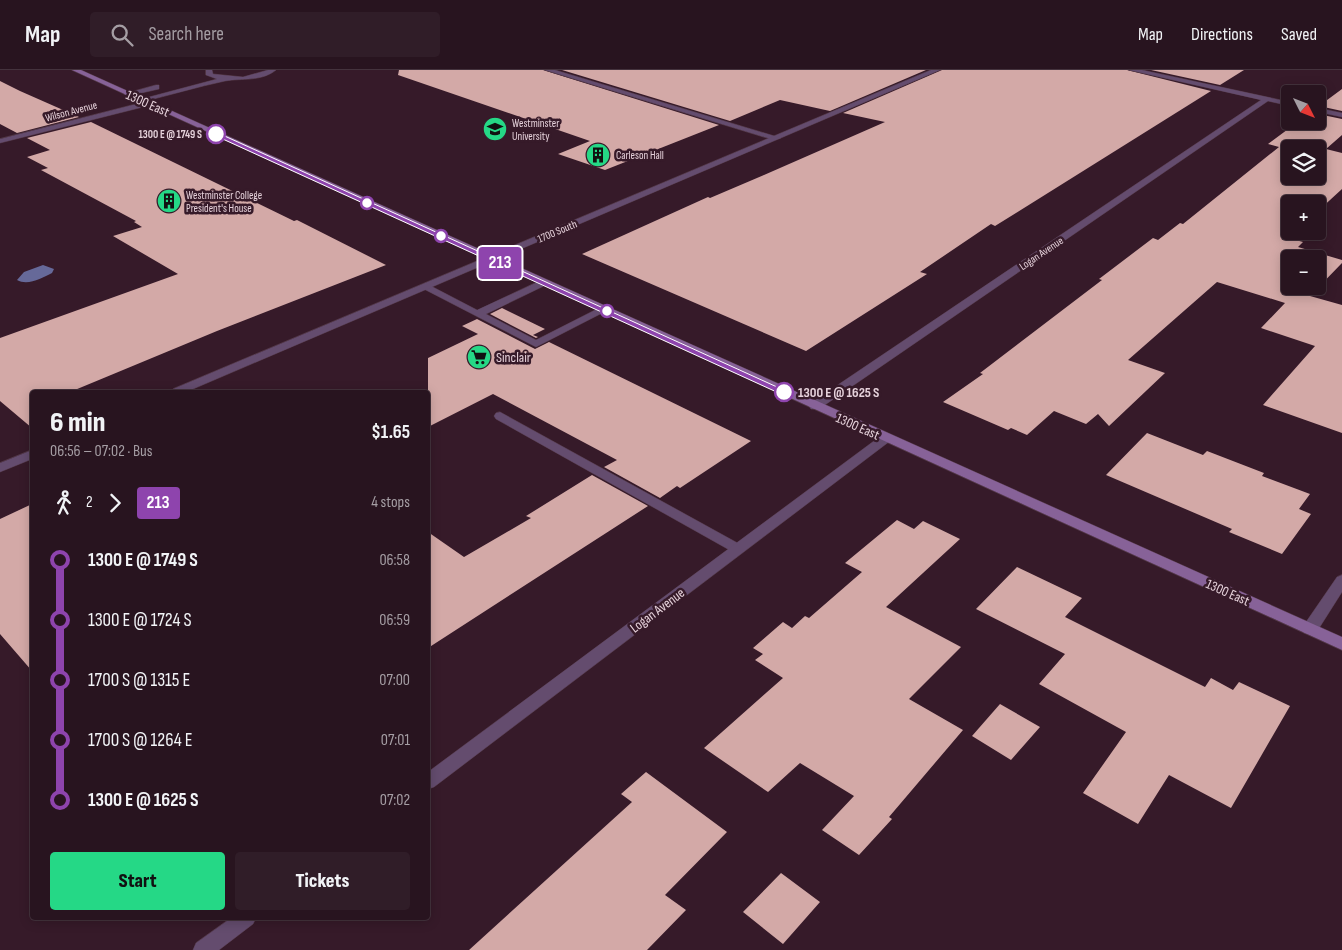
<!DOCTYPE html>
<meta charset="utf-8">
<style>
body{margin:0;font-family:"Sofia Sans Condensed",sans-serif;background:#301d28;color:#f1f3f6;height:100vh;display:flex;flex-direction:column;font-size:19px;white-space:nowrap}
*{box-sizing:border-box;margin:0}
p{font-size:16px;color:#a59ea4}
.icon{flex:none;width:28px;height:28px;fill:none;stroke:currentColor;stroke-width:2;stroke-linecap:round;stroke-linejoin:round}
.map{position:relative;flex:1;overflow:hidden}
.panel{position:absolute;left:30px;top:320px;width:400px;height:530px;display:flex;flex-direction:column;background:#28141f;border-radius:5px;box-shadow:0 2px 12px #0003,0 0 0 1px #44333d}
.panel>*{flex:none}
.badge{padding:0 10px;border-radius:4px;font-size:18px;line-height:32px}
.needle{width:32px;rotate:132deg}
.fabs{position:absolute;left:1281px;top:15px;display:grid;gap:10px}
.fabs a{display:grid;place-items:center;width:45px;height:45px;border-radius:5px;background:#28141f;box-shadow:0 2px 12px #0003,0 0 0 1px #44333d;font-size:25px}
.map>.badge{position:absolute;translate:-50% -50%;box-shadow:0 0 0 2px #fff}
.legs{display:flex;align-items:center;gap:8px;height:55px;padding:0 20px;font-size:16px}
.legs p{margin-inline-start:auto}
.overview{display:flex;align-items:center;justify-content:space-between;height:85px;padding:0 20px}
h1{font-size:28px;font-weight:800;line-height:38px}
.button{display:flex;gap:10px;margin-top:auto;padding:10px 20px}
.button a{flex:1;height:58px;border-radius:5px;background:#25d886;color:#111;font-size:20px;font-weight:800;line-height:58px;text-align:center}
.button a+a{background:#301d28;color:#f1f3f6}
ul{padding:0 20px;list-style:none}
li{display:flex;align-items:center;gap:18px;height:60px;font-size:19px}
li i{display:grid;place-items:center;width:8px;height:100%;margin:0 6px;background:currentColor}
li i::after{content:'';width:12px;height:12px;margin:-6px;border:4px solid;border-radius:50%;background:#28141f}
li p{margin-inline-start:auto}
li:first-child i{background:linear-gradient(#0000 50%,currentColor 0)}
li:last-child i{background:linear-gradient(currentColor 50%,#0000 0)}
header{display:flex;align-items:center;gap:30px;box-sizing:border-box;height:70px;padding:0 25px;background:#28141f;border-bottom:1px solid #44333d}
header strong{font-size:24px}
nav{display:flex;gap:28px;margin-inline-start:auto;font-size:18px}
.search{width:350px;height:45px;background:#301d28;display:flex;align-items:center;gap:12px;box-sizing:border-box;padding:0 18px;border-radius:5px;color:#a59ea4;font-size:19px}
.map>svg:first-child{display:block}
.water{fill:#666999}
.building{fill:#d3a9a7;fill-rule:evenodd}
.lines{fill:none;stroke-linecap:round;stroke-linejoin:round}
.service-casing{stroke:#523745;stroke-width:1}
.minor-casing{stroke:#523745;stroke-width:1}
.tertiary-casing{stroke:#523745;stroke-width:1}
.secondary-casing{stroke:#523745;stroke-width:1}
.service{fill:#644c6e;fill-rule:evenodd}
.minor{fill:#644c6e;fill-rule:evenodd}
.tertiary{fill:#644c6e;fill-rule:evenodd}
.secondary{fill:#876298;fill-rule:evenodd}
.line-1{fill:#8e44ad;stroke:#fff}
.stop-1-dot{fill:#fff;stroke:#8e44ad;stroke-width:2.5}
.labels{text-anchor:middle;stroke-width:5;stroke-linejoin:round;paint-order:stroke}
.far-street-label{font-size:11px;fill:#e6d2db;stroke:#361a29}
.far-poi-label{font-size:11px;fill:#e6d2db;stroke:#361a29;text-anchor:start}
.far-stop-label{font-size:11px;font-weight:bold;fill:#e6d2db;stroke:#361a29;text-anchor:end}
.street-label{font-size:14px;fill:#e6d2db;stroke:#361a29}
.poi-label{font-size:14px;fill:#e6d2db;stroke:#361a29;text-anchor:start}
.stop-label{font-size:14px;font-weight:bold;fill:#e6d2db;stroke:#361a29;text-anchor:start}
</style>
<header>
<strong>Map</strong>
<div class="search"><svg class="icon" aria-label="search" viewBox="0 0 24 24"><circle cx="10" cy="10" r="6"/><path d="M15 15l6 6"/></svg>Search here</div>
<nav><a>Map</a><a>Directions</a><a>Saved</a></nav>
</header>
<div class="map">
<svg width="1342" height="880" viewBox="0 0 1342 880">
<rect width="100%" height="100%" fill="#361a29"/>
<!-- water -->
<path class="water" d="M43,195L54,199L52,203C42,208 28,216 17,210L24,202Z"/>
<!-- building -->
<path class="building" d="M399,0H543L719,55L605,100L558,84L590,71L398,5Z
M562,0H926L830,41L780,30L730,51Z
M942,0H1127L1211,21L995,156L991,154L920,202L927,204L806,281L582,184L708,127L710,128L764,105L885,52L843,43Z
M1151,0H1244L1220,15Z
M0,11L20,21L79,47L17,63L0,54Z
M1342,19V41L1319,36Z
M1318,44L1342,49V65L1326,79L1342,83V119L1318,141V134H1290V161H1295L1288,168L1303,172L1298,177L1342,190V193L1310,226L1342,235V363L1263,335L1315,276L1261,258L1285,233L1217,212L1128,290L1165,303L1109,356L1098,344L1086,354L1054,341L1027,365L1011,358L1008,360L943,332L983,304L980,303L1102,210L1099,209L1153,168L1158,170L1180,153L1183,154L1279,77L1268,74L1299,51H1318ZM1290,79H1318V106H1290ZM1290,189H1318V216H1290Z
M91,52L294,151L297,150L386,195L217,261L70,322H32V358L0,331V268L178,204L113,166L142,157L134,152L136,151L41,100L48,98L27,87L50,80L27,68Z
M502,238L545,259L533,265L538,267L536,268L490,244Z
M477,249L535,279L549,272L751,371L680,418L677,416L660,428L604,397L617,390L493,324L428,357V288L478,264L462,256Z
M1147,363L1203,385L1207,381L1264,403L1262,406L1310,424L1299,439L1311,444L1282,484L1229,462L1232,459L1106,405Z
M592,405L648,436L428,578V462L464,487L531,448L526,446Z
M32,434V601L0,564V449Z
M897,450L914,459L923,451L960,469L886,537L961,577L909,629L963,660L889,747L892,749L859,785L822,760L854,726L800,693L768,722L704,678L783,608L755,590L763,584L753,578L783,552L792,558L805,546L809,548L862,502L845,493Z
M1017,497L1082,528L1065,547L1205,617L1211,608L1233,620L1239,612L1290,636L1231,738L1169,705L1138,754L1083,723L1126,662L1039,614L1065,584L976,539Z
M1000,634L1040,657L1011,690L972,666Z
M646,702L727,762L665,825L686,840L647,880H469L632,732L621,724Z
M781,803L820,832L783,874L743,842Z"/>
<g class="lines">
<!-- service casing -->
<g class="service-casing">
<path id="service" d="M206,0H212L213,4L243,7L268,0H276C261,12 242,8 225,11C197,17 170,25 142,32L138,30L217,9L206,5Z
M545,0H555L781,68L774,70Z
M156,15H159V19L128,26L124,24Z
M544,209L549,212L548,214L486,244L536,270L599,238L603,237L608,240L536,277L420,217L425,214L429,215L477,240Z
M500,342L743,476L745,479L743,482H733L496,349L494,346L496,343Z"/>
</g>
<!-- minor casing -->
<g class="minor-casing">
<path id="minor" d="M1129,0H1142L1290,32V36L1268,31L819,339H811L809,336L811,333L1261,30Z
M148,31H151V35L0,73V69Z
M1318,38L1342,43V47L1318,42Z
M886,364L890,365L892,368L890,371L434,717L428,719V702L882,365Z
M1342,505V522L1316,563L1310,564L1304,563L1302,559L1304,555L1337,507Z
M231,848H256L253,854L219,880H193L196,873Z"/>
</g>
<!-- tertiary casing -->
<g class="tertiary-casing">
<path id="tertiary" d="M931,0H940L186,322H171L173,319Z
M32,380V389L0,402V393Z"/>
</g>
<!-- secondary casing -->
<g class="secondary-casing">
<path id="secondary" d="M72,0H81L1342,567V580Z"/>
</g>
<!-- service -->
<use href="#service" class="service"/>
<!-- minor -->
<use href="#minor" class="minor"/>
<!-- tertiary -->
<use href="#tertiary" class="tertiary"/>
<!-- secondary -->
<use href="#secondary" class="secondary"/>
</g>
<!-- line-1 -->
<path class="line-1" d="M214,63H218L788,322L781,324L214,65Z"/>
<!-- icons -->
<defs>
<g id="university-disc" transform="scale(1.25)"><circle r="9.5" fill="#25d886" stroke="#361a29"/><path d="M0-5L7-2L0 1L-7-2ZM-4 1L0 2.5L4 1V4Q0 6-4 4Z" fill="#111"/></g>
<g id="building-disc" transform="scale(1.25)"><circle r="9.5" fill="#25d886" stroke="#361a29"/><path d="M-4-6H4V6H1V3H-1V6H-4ZM-2.5-4.3h1.7v1.8h-1.7ZM.8-4.3h1.7v1.8H.8ZM-2.5-1h1.7V.8h-1.7ZM.8-1h1.7V.8H.8Z" fill="#111"/></g>
<g id="supermarket-disc" transform="scale(1.25)"><circle r="9.5" fill="#25d886" stroke="#361a29"/><path d="M-6-5.5h2.5l.6 2H6L4.5 2H-2.5L-4.4-4H-6ZM-1.5 3.2a1.3 1.3 0 1 0 .1 0ZM3 3.2a1.3 1.3 0 1 0 .1 0Z" fill="#111"/></g>
</defs>
<g fill-rule="evenodd">
<use href="#university-disc" x="495" y="59"/>
<use href="#building-disc" x="598" y="85"/>
<use href="#building-disc" x="169" y="131"/>
<use href="#supermarket-disc" x="479" y="287"/>
</g>
<!-- markers -->
<g class="stop-1-dot">
<circle cx="216" cy="64" r="9"/>
<circle cx="367" cy="133" r="6"/>
<circle cx="441" cy="166" r="6"/>
<circle cx="607" cy="241" r="6"/>
<circle cx="784" cy="322" r="9"/>
</g>
<g class="labels">
<!-- far-street labels -->
<g class="far-street-label">
<text transform="translate(71 41) rotate(-15)" y="4">Wilson Avenue</text>
<text transform="translate(557 161) rotate(-23)" y="4">1700 South</text>
<text transform="translate(1041 183) rotate(-34)" y="4">Logan Avenue</text>
</g>
<!-- far-poi labels -->
<g class="far-poi-label">
<text x="512" y="57">Westminster<tspan x="512" dy="13">University</tspan></text>
<text x="616" y="89">Carleson Hall</text>
<text x="186" y="129">Westminster College<tspan x="186" dy="13">President's House</tspan></text>
</g>
<!-- far-stop labels -->
<g class="far-stop-label">
<text x="202" y="68">1300 E @ 1749 S</text>
</g>
<!-- street labels -->
<g class="street-label">
<text transform="translate(148 33) rotate(24)" y="5">1300 East</text>
<text transform="translate(858 356) rotate(24)" y="5">1300 East</text>
<text transform="translate(1228 522) rotate(24)" y="5">1300 East</text>
<text transform="translate(657 540) rotate(-37)" y="5">Logan Avenue</text>
</g>
<!-- poi labels -->
<g class="poi-label">
<text x="496" y="292">Sinclair</text>
</g>
<!-- stop labels -->
<g class="stop-label">
<text x="798" y="327">1300 E @ 1625 S</text>
</g>
</g>
</svg>
<div class="fabs">
<a><svg class="needle" viewBox="-14 -14 28 28"><path d="M0-13l5 13h-10z" fill="#e53935"/><path d="M0 13l5-13h-10z" fill="#a59ea4"/></svg></a>
<a><svg class="icon" aria-label="layers" viewBox="0 0 24 24"><path d="M12 4l9 5-9 5-9-5zM3 14l9 5 9-5"/></svg></a>
<a>+</a>
<a>−</a>
</div>
<b class="badge" style="left:500px;top:193px;background:#8e44ad;color:#fff">213</b>
<section class="panel">
<div class="overview"><div><h1>6 min</h1><p>06:56 – 07:02 · Bus</p></div><b>$1.65</b></div>
<div class="legs"><svg class="icon" aria-label="walk" viewBox="0 0 24 24"><circle cx="13" cy="4" r="2"/><path d="M13 8l-2 6 4 7M11 14l-3 7M7 12l3-4h3l4 4"/></svg>2<svg class="icon" aria-label="forward" viewBox="0 0 24 24"><path d="M9 5l7 7-7 7"/></svg><b class="badge" style="background:#8e44ad;color:#fff">213</b><p>4 stops</p></div>
<ul>
<li><i style="color:#8e44ad"></i><b>1300 E @ 1749 S</b><p>06:58</p></li>
<li><i style="color:#8e44ad"></i><span>1300 E @ 1724 S</span><p>06:59</p></li>
<li><i style="color:#8e44ad"></i><span>1700 S @ 1315 E</span><p>07:00</p></li>
<li><i style="color:#8e44ad"></i><span>1700 S @ 1264 E</span><p>07:01</p></li>
<li><i style="color:#8e44ad"></i><b>1300 E @ 1625 S</b><p>07:02</p></li>
</ul>
<div class="button"><a>Start</a><a>Tickets</a></div>
</section>
</div>
